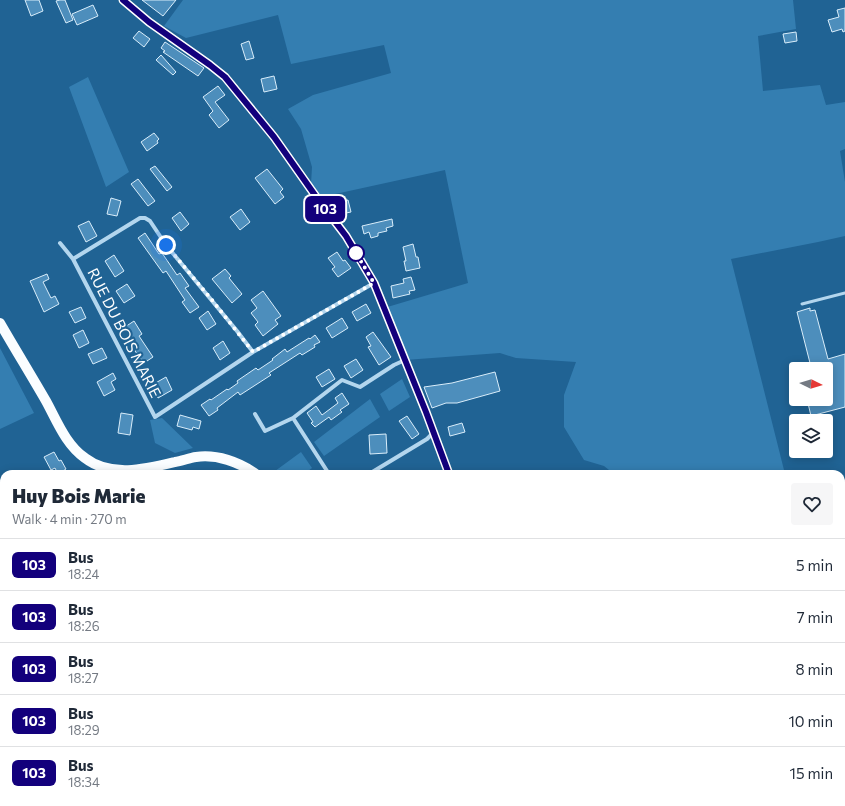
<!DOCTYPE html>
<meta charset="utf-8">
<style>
body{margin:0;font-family:Commissioner,sans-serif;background:#f6f6f7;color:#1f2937;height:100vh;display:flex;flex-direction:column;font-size:15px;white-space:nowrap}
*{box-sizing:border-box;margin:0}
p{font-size:13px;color:#747a83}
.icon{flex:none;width:22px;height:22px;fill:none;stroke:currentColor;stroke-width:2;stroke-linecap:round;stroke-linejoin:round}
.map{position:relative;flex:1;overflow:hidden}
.sheet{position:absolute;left:0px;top:470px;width:845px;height:336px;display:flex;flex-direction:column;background:#fff;border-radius:12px 12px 0 0;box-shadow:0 2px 10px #0003}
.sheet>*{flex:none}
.badge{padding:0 8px;border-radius:6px;font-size:14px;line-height:26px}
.needle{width:26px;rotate:95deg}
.fabs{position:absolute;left:789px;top:362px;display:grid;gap:8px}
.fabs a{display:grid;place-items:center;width:44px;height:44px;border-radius:4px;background:#fff;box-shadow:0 2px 10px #0003;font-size:20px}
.you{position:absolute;width:20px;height:20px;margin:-10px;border:3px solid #fff;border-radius:50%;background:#1a73e8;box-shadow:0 0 0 6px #1a73e833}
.map>.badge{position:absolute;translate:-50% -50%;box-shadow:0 0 0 2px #fff}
.round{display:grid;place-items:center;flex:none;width:42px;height:42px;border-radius:4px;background:#f6f6f7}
.headline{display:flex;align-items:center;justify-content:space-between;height:68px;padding:0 12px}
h1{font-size:19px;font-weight:800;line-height:30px}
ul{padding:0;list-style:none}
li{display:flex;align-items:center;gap:12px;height:52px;padding:0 12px;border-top:1px solid #e0e1e3}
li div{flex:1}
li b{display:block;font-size:15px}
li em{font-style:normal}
li .badge{min-width:44px;font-weight:700;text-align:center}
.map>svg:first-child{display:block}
.green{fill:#347eb1}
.water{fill:#5381a2;stroke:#a7d3ef}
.building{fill:#4d8ebc;stroke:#d9edfa}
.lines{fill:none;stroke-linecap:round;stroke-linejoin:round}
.lane{stroke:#b3d6ee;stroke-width:3}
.street{stroke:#b3d6ee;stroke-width:4}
.secondary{stroke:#e0effa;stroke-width:8}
.primary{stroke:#fafdff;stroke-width:10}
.rail-casing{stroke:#fff;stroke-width:4}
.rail{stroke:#206394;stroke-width:2.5;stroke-dasharray:8;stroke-linecap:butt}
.line-casing{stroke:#fff;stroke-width:9}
.line{stroke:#13007c;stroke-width:6}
.walk{stroke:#fff;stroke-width:4;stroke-dasharray:0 7.2}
.stop-dot{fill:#fff;stroke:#13007c;stroke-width:2}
.labels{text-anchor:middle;stroke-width:4;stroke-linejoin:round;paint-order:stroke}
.street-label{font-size:15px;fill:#fff;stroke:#206394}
</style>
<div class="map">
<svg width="845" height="806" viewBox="0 0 845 806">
<rect width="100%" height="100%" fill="#206394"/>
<!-- green -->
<path class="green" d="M183,0H793L796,29L758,36L763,91L820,85L826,105L845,102V149L840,151L845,182V236L818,242L731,259L785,474H614L604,466L584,460L564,427V395L576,362L516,358L500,353L405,360L384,308L468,283L445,170L317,198L311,184L312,167L301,129L288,109L313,95L391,73L384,45L291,64L278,15L186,38L164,26Z
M88,77L129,172L106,187L69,87Z
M0,348L34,413L0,429Z
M402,379L410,397L389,411L380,394Z
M370,399L380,417L324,456L314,442Z
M162,418L193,448L175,453L155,443L150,420Z
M301,452L312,468L304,474H271Z
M845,519V806H733L732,802H841V520Z
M230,802H294L297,806H233Z"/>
<!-- water -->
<path class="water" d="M0,726L4,729V802H81L85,806H0Z"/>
<!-- building -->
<path class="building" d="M25,0H39L43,11L31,16Z
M60,0H65L73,20L66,23L56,1Z
M142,0H176L163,16Z
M93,5L98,16L77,25L72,14Z
M845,8V31L843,32L842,29L832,32L828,20L839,17L837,10Z
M139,31L150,39L144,47L133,38Z
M796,32L797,41L785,43L783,34Z
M249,41L254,58L246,60L241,44Z
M165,42L204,68L198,76L163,52L165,51L161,48Z
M161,55L176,72L173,75L156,60Z
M274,76L277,89L264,92L261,79Z
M218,86L225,95L215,102L229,120L219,128L209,115L213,111L203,97Z
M154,133L159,139L157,141L158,143L147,151L141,142Z
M155,166L172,187L167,191L150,169Z
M267,169L283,189L280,192L284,197L275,204L255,178Z
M138,179L155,201L148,206L131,184Z
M111,198L121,201L117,216L107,214Z
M348,200L351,212L341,214L338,202Z
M241,209L250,222L240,230L230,217Z
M180,212L189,224L181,231L172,218Z
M392,219L393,226L386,228L387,231L378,233V236L371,238L369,232L364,234L362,226Z
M89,221L97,236L86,242L78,226Z
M145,233L159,254L162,253L177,275L180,273L189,286L185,288L199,307L190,313L182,302L185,300L166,271L163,273L138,238Z
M413,244L416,257H418L420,268L406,271L404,261H406L403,247Z
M337,252L343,261L345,260L351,268L338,277L332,269L335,267L328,258Z
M114,255L124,271L115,277L105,261Z
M225,269L231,276L229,278L242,294L232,303L212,279Z
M47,274L49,279L43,282L51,298L55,296L59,304L44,312L30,281Z
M411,277L415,290L409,291L410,294L393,298L391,286L404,283L403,279Z
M127,284L135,296L124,303L116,291Z
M263,291L281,316L275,320L278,324L263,336L255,325L258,322L251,313L257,308L251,300Z
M366,304L371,313L357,321L352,312Z
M81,307L86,318L75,323L69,312Z
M810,308V311L815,310L828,359L845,354V407L811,416L807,399H826V369H797V367L810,363L797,312Z
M208,311L216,324L207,330L199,318Z
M342,318L348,328L332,338L326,328Z
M134,321L142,334L139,336L153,357L144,363L135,351L139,348L125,327Z
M83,330L89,343L79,348L73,335Z
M373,332L391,357L379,365L368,347L371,346L366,337Z
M315,335L320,342L314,345L315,347L302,355L300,353L269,373L271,375L240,395L238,392L217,408L218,410L209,416L201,405L210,399L211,400L227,389L228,390L238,383L237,381L256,368L258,370L273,360L272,359L285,349L287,352L309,338L310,339Z
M223,341L230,353L220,360L213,348Z
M102,348L107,358L93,364L88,354Z
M356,359L363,370L351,378L344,366Z
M329,369L335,379L322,387L316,377Z
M495,372L500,391L457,403H446L432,408L424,387L452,383Z
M113,373L116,379L111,382L115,390L104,396L97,382Z
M166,377L172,390L158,398L152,385Z
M342,393L349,404L340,410L342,412L331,420L329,417L315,427L311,423L313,422L307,413L316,406L322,415L338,403L335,398Z
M121,413L133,415L130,435L118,433Z
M180,415L201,421L199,429L193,427L192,430L177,426Z
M407,416L419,434L412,439L399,421Z
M462,423L465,432L450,436L448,427Z
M386,434L387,453L370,454L369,435Z
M54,452L59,461L61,460L66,469L58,474L55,468L51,470L44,457Z"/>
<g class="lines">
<!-- lane -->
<path class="lane" d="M802,304L845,293"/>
<!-- street -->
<path class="street" d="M123,0L149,22L210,65L225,77L274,137L317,198L346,236L374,283L426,412L449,474
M60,243L73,259L155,417L253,352L374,283
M73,259L140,218H145L150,221L166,245L237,331L253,352
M255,414L265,431L293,418
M329,474L293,418L342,380L360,387L394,365L405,360
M369,474L427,439L433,433
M0,591L4,596
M170,802L173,806
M299,802L301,806
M610,802L612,806"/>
<!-- secondary -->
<path class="secondary" d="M0,633L4,639
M0,676L4,677
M0,701L4,700
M102,802L106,806"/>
<!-- primary -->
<path class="primary" d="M0,323C15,349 31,375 46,401C57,421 66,445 85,458C111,478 146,469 175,462C182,461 189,458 196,457C217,454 239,462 256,474
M458,802L460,806"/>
<!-- rail casing -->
<g class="rail-casing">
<path id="rail" d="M0,612L4,616
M160,802L163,806"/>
</g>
<!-- rail -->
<use href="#rail" class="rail"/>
</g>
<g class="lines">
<!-- line casing -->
<g class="line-casing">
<path id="line" d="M123,0L149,22L210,65L225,77L274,137L317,198L346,236L374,283L426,412L449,474"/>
</g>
<!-- line -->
<use href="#line" class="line"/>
<!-- walk -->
<path class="walk" d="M166,245L212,300L253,352L374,283L353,248L356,253"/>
</g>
<!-- markers -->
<circle class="stop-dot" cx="356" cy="253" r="8"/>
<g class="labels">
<!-- street labels -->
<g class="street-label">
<text transform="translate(124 333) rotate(63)" y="5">RUE DU BOIS MARIE</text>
</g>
</g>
</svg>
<div class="fabs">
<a><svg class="needle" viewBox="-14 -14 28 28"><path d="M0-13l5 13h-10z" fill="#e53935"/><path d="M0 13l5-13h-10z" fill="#747a83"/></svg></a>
<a><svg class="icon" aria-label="layers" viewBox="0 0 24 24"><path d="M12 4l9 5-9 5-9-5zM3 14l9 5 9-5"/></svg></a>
</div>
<div class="you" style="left:166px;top:245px"></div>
<b class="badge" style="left:325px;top:209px;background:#13007c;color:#fff">103</b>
<section class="sheet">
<div class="headline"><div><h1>Huy Bois Marie</h1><p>Walk · 4 min · 270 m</p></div><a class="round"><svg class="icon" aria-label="heart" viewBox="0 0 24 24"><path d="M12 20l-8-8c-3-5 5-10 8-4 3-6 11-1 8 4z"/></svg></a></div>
<ul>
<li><span class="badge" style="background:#13007c;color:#fff">103</span><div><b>Bus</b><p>18:24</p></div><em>5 min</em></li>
<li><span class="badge" style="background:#13007c;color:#fff">103</span><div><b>Bus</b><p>18:26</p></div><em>7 min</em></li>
<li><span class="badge" style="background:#13007c;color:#fff">103</span><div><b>Bus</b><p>18:27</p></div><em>8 min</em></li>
<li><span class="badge" style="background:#13007c;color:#fff">103</span><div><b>Bus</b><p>18:29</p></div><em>10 min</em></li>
<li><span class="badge" style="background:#13007c;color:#fff">103</span><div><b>Bus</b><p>18:34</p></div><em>15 min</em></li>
</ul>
</section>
</div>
